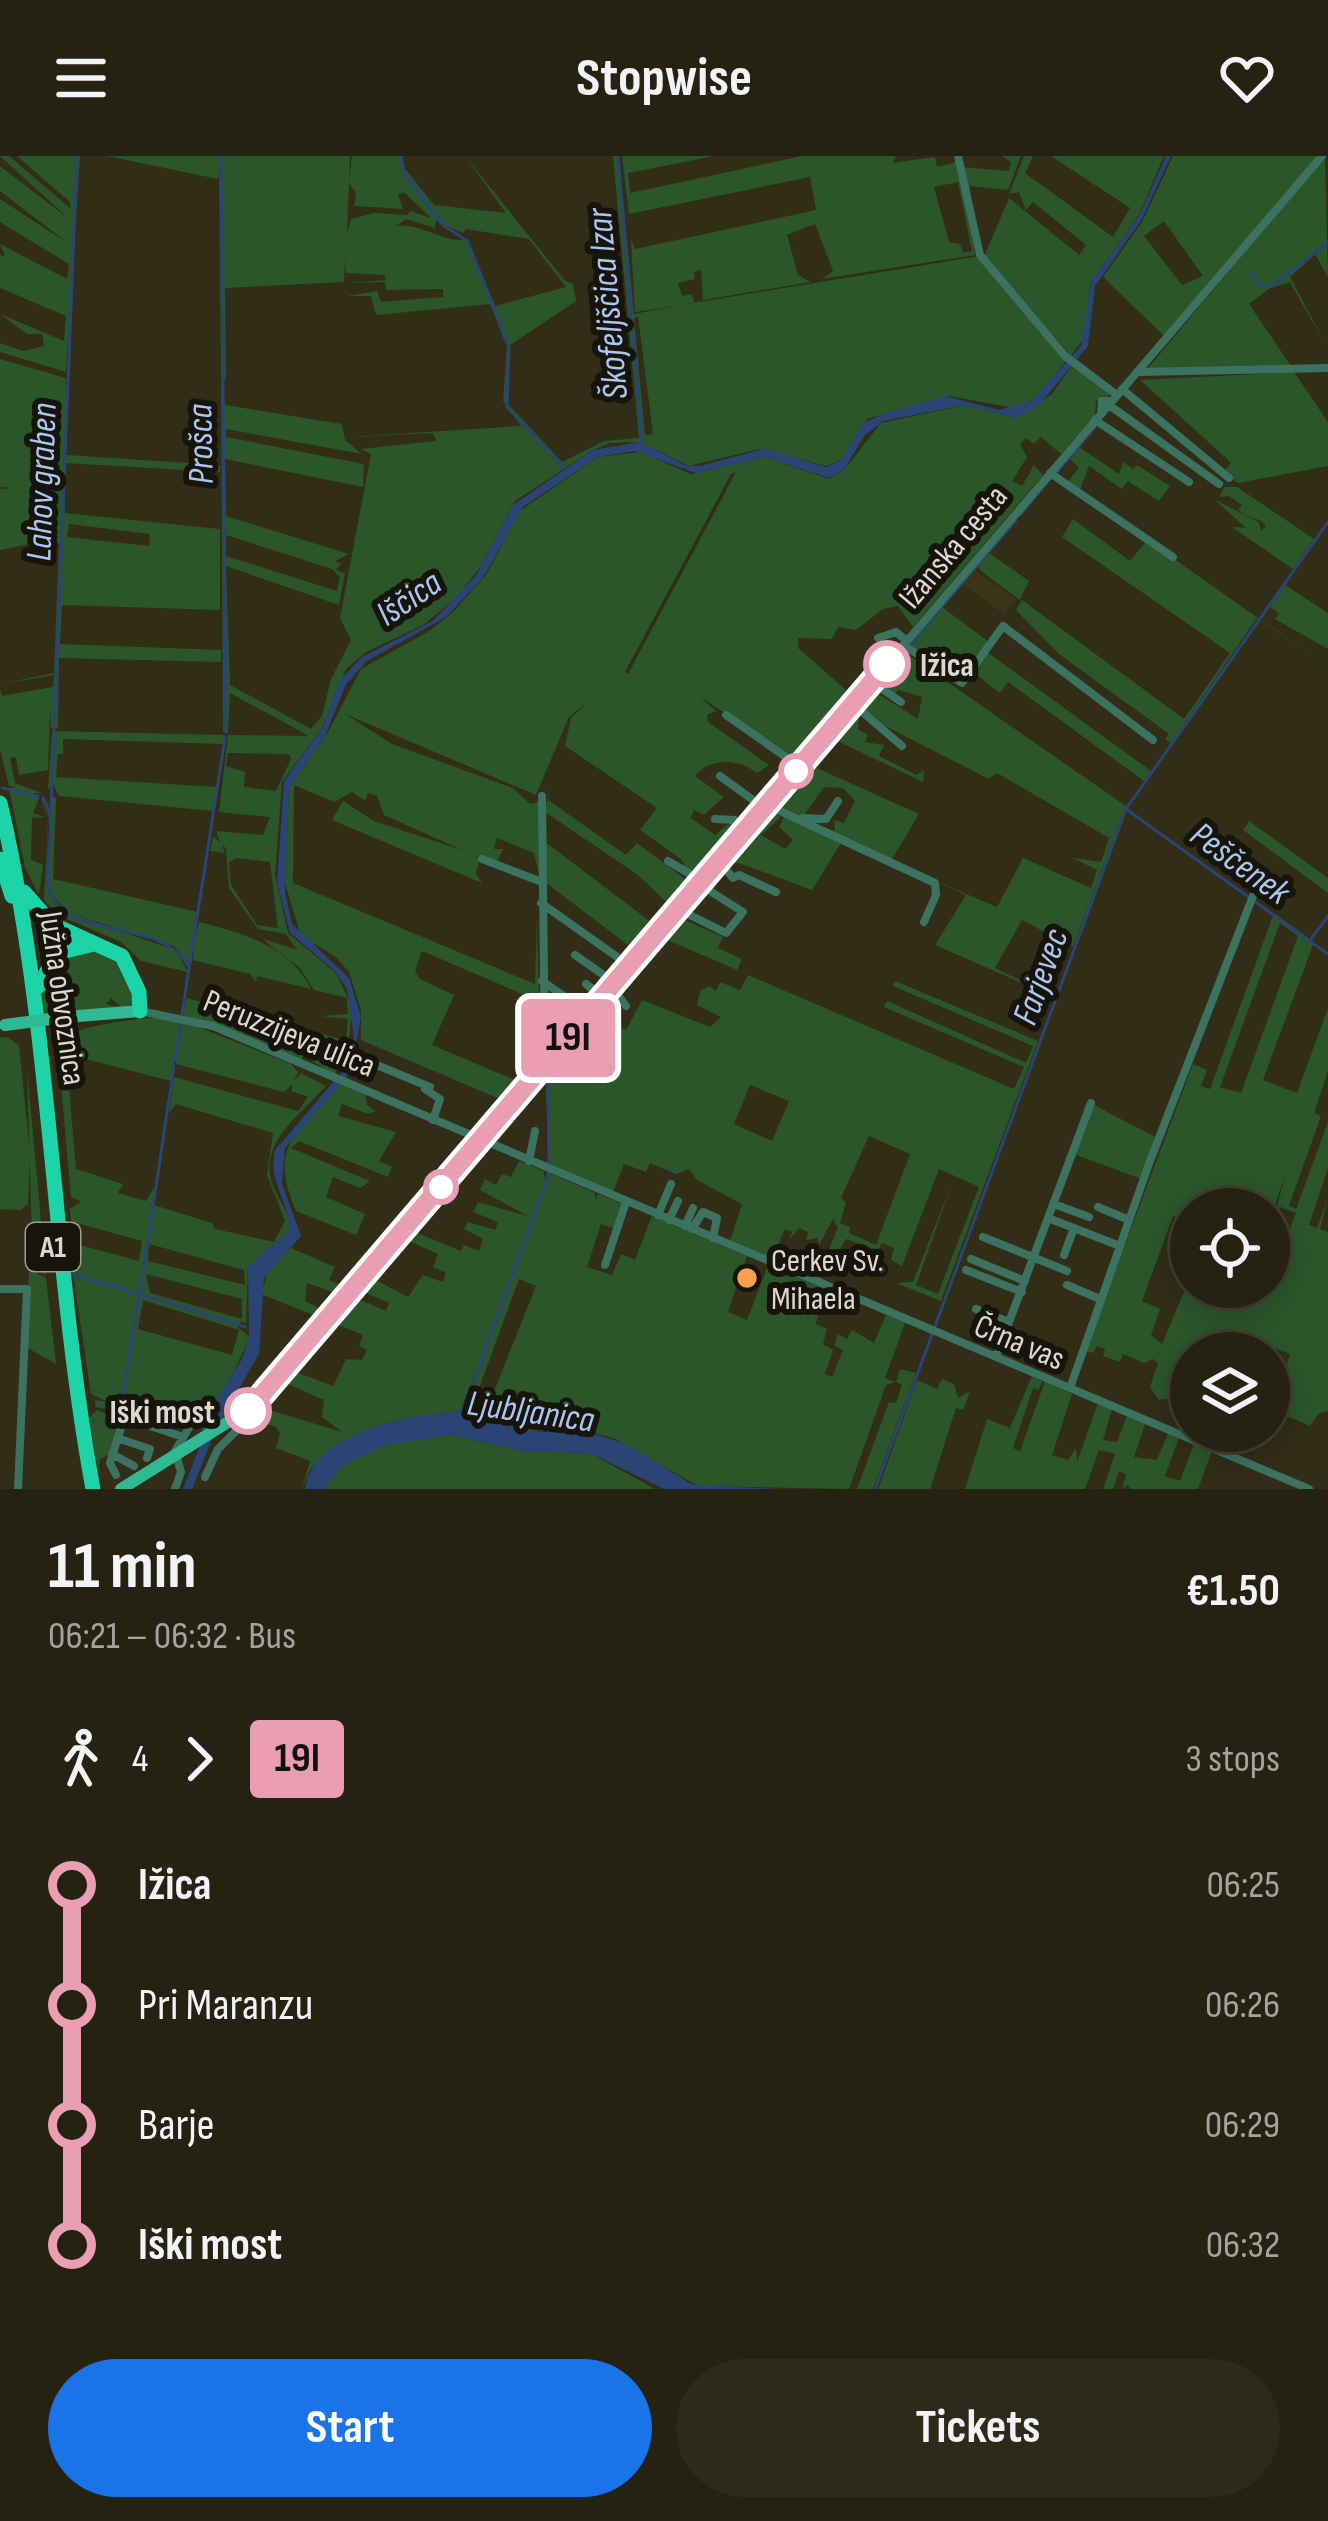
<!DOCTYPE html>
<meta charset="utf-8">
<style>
body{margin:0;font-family:"Sofia Sans Condensed",sans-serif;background:#2d2a1a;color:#f1f3f6;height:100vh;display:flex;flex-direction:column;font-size:45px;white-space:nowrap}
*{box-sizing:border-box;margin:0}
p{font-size:39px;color:#a3a49f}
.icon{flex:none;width:66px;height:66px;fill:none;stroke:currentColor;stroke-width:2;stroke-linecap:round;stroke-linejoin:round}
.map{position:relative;height:1333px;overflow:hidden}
.drawer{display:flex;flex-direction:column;background:#252211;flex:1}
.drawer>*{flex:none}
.badge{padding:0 24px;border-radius:9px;font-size:42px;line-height:78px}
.tools{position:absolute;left:1170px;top:1032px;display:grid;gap:24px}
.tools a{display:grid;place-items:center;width:120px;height:120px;border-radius:50%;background:#252211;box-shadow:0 6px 30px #0003,0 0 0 3px #423f31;font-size:60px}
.map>.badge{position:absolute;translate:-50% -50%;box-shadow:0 0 0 6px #fff}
.legs{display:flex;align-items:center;gap:18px;height:132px;padding:0 48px;font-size:39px}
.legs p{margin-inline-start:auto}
.head{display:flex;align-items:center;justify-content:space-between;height:204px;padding:0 48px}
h1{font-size:66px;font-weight:700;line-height:90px}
.cta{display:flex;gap:24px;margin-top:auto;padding:24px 48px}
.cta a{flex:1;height:138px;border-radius:72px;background:#1a73e8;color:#fff;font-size:48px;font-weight:700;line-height:138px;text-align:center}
.cta a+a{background:#2d2a1a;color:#f1f3f6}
ul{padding:0 48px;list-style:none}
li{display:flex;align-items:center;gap:42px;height:120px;font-size:45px}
li i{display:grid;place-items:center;width:18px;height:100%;margin:0 15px;background:currentColor}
li i::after{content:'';width:30px;height:30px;margin:-15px;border:9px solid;border-radius:50%;background:#252211}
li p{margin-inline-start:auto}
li:first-child i{background:linear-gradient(#0000 50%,currentColor 0)}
li:last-child i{background:linear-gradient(currentColor 50%,#0000 0)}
header{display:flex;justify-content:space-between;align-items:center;height:156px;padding:0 48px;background:#252211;font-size:54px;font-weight:700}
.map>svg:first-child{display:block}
.built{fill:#3b3518}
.green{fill:#2b562a;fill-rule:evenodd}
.water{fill:#2a4475}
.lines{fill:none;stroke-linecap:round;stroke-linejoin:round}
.stream{stroke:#2a4475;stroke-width:3}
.minor{stroke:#3b7360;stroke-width:8}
.major{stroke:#30b993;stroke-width:12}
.highway{stroke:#1cd4a7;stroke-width:15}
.major-bridge{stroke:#30b993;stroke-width:12}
.line-1-casing{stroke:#fff;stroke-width:27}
.line-1{stroke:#ea9eb4;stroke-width:18}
.stop-1-dot{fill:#fff;stroke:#ea9eb4;stroke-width:6}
.poi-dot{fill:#f9a04c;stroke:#17150b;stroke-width:4.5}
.labels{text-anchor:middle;stroke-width:12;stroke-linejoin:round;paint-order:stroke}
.shield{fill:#17150b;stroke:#a09e92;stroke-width:3}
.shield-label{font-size:30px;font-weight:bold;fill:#dbd9cc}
.street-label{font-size:33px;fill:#dbd9cc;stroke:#17150b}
.stop-label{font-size:33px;font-weight:bold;fill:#dbd9cc;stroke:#17150b;text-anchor:start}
.poi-label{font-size:33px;fill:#dbd9cc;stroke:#17150b;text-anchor:start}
.water-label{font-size:36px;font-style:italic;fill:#acc6f4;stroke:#17150b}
</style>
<header><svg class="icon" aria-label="menu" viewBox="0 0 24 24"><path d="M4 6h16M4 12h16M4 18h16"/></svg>Stopwise<svg class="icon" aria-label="heart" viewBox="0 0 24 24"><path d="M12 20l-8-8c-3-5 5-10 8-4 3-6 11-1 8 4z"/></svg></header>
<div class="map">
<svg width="1328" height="1333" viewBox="0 0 1328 1333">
<rect width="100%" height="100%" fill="#312d17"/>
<!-- built -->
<path class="built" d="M974,414L1016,443L1005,459L963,428Z"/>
<!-- green -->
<path class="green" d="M0,0H9L70,52V46L17,0H80L66,216L0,196V187L23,195L44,190L42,178H27L0,158L64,185L66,160L0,132V99L5,100L0,88L67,123L69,108L0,66V43L69,88L0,35V10L69,63Z
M107,0H350L347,78L351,63L374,57L408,59L410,55L431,62L405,37L398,38L403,53L354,50L356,37L349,27L352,0H403V10L434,49L506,57L465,0L565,125L573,128L576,145L510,189L507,247L562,306L604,285L639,282L613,0H619L634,158L676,150L635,156L631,83L635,93L816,54L810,21L629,58L622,0H714L628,17L630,37L802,0H896L893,7L935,1L937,11L958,6L975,99L822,123L833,115L815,68L787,79L798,119L811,126L703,144L701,114L694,116L695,123L678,127L682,140L692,138L694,146L680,149L980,100L1067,204L1034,243L1014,252L950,240L867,263L843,302L827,310L759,293L689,310L640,286L610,287L593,294L515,345L481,410L455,443L423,469L366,496L346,513L322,572L282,626L275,719L288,777L336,817L352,851L348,897L334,919L309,903L317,876L346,885L348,863L321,860L348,858L347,842L314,834L300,812L267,787L264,783L297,794L286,778L258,773L229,732L226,692L222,689L225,697L210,695L213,681L220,686L216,675L263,679L270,661L219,656L228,579L309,580L230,537L228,577L223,576L221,225L225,249L342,268L345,284L362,298L226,273V281L364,308L363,331L225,303L226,360L349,398L335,405L341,408L336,414L345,417L339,449L226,410L230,529L311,573L322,560L331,523L351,484L340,462L371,298L361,293L436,285L433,277L348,281L521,270L503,245L507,191L490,148L376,159L371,140H347L377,135L381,146L443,141V133L386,134L385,126L346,127L386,124L384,119L346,117L345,103L344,126L225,132L226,223H221L219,14L218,23ZM958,26L972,95L963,97L960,88L949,86L934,31ZM406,63L435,72L436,65L463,77L466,73L529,83L566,131L495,150L468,83C449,90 420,66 396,70ZM638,160L653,278L645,279L634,163ZM226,379L332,413L340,421L337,435L226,400ZM228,597L289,598L291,603L276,635L244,631L245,616L226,610ZM236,702L270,706L278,772L257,769L231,729L229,706Z
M1002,0H1021L1008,34L970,30V39L962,11L1009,15L1011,6Z
M1024,0H1033L1025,17L1113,81L1130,52L1051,0H1164L1140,57L1091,126L1084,182L1071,200L984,101L1009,42L1079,99L1086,89L1033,46L1026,54L1019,36L1009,38Z
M1173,0H1319L1164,180L1103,121L1142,66ZM1164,65L1203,120L1182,129L1144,80Z
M1325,0L1328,121L1315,98L1290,121L1328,193L1290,126L1270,132L1249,148L1293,213L1144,217Z
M0,203L66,222V299L220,309V316L65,307V357L220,373V454L62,449L60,488L221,494V506L59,502L58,572H51L50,554L48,614L19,619L16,601L10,602L15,627L42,637H32L39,642L33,657L45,661L32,662L31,704L43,709L39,739L25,711L9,632L17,631L9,630L0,593V533L2,540L53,531L54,519L0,528L54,517L59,388L54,383L0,394V333L14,332L0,331ZM69,368L150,378L149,390L67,381Z
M1073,208L1108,234L1109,240L1096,245L1095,260L1061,298L1041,281L1034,288L1026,282L1020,288L1027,301L1012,325L1022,330L1034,309L1043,319L913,471L898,450L883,453L856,474L838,471L832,483L798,482V492L854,541L798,606L699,540L716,555L707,559L708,566L769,609L757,617C738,602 709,602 695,620L724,641L704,659L694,654L691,662L715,679L732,665L741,673L703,717L686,713L681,703L640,674L657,652L565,590L571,562L589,545L569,561L536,639L345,558L392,588L513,632L530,648L540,645V723L534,697L497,682L494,693H503L497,706L471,698L480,702L476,717L482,727L332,664L343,645L374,665L462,694L384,659L377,640L368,637L365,645L352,636L334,646L294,629L293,727L535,828L537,762L540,889L536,844L422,795L415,815L420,823L454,839L432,889L524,928L509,947L361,884V854L349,816L336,801L301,780L285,727L289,632L328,576L361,513L431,474L454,455L486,419L520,355L598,301L640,296L691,318L765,301L829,323L844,314L881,267L965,249L1017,262L1052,238ZM736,316L628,518L625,516L731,318Z
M1294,216L1328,266V310L1238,327L1224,315L1231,307L1226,302L1140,224Z
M1079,291L1119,318L1123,306L1133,313L1137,309L1170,330L1159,345L1128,325L1122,333L1089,310L1079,336L1067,327L1079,312L1070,303Z
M1224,331H1237L1314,383L1293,413L1232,371L1246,372L1215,344L1259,366L1261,375L1266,370C1259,361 1247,362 1238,354L1242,349L1229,340L1219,341Z
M1073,363L1130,405L1147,384L1328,511L1257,462L1171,587L1165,583L1169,578L1059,498L1016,454L1022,444L1184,563L1230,497L1062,381Z
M989,397L1029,425L1020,444L981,415L978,410Z
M1285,429L1328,457V493L1275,463L1279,457L1270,451Z
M942,451L989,486L962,524L909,490Z
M904,496L1126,650L1073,791L1022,764L995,812L1054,841L935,789L966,739L919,718L997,751L1023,702L1091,732L1097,714L1073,702L1101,706L1109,682L997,617L989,623L885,570L858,550L872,534L918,563L922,541L898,534L893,540L883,521Z
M987,496L1151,615L1144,625L1008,526L1000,537L973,516Z
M853,556L859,560L858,573L868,579L865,586L884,589L879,600L917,619L924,614L923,626L831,582Z
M52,575L225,579L223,588L63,583V598H58L56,621L217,631L213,655L59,640L53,628L48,634Z
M808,608L919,658L892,703L820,670L835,675L834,664L844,667L855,645L843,632L824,631L803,661L778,650Z
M553,617L548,644L626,699L637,687L693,729L673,753L638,719L545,656Z
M52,638L56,643L53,723L198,756L194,787L199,766C242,777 290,790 311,833L257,820L256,826L250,818L193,804L194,789L189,807L174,790L71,758L175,794L188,816L141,805L121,786L58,759L44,744L48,664L41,642C62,674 25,740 68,757L48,734Z
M770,654L781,661L761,679L785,693L793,684L779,671L784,661L841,687L812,734L739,707L725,708Z
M1249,665L1328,722V737L1243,674Z
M544,685L656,770L637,796L545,726Z
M1274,757L1314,786L1263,924L1297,937L1328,852V915L1314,957L1321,960L1289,1050L1296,1053L1328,966V1012L1309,1069L1317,1072L1328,1042L1320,1073L1328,1076V1255L1319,1257L1310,1270L1271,1253L1290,1198L1256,1185L1251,1197H1191L1185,1230L1191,1233V1247L1172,1241L1159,1244L1150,1231L1158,1207L1153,1203L1144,1207L1123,1198L1120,1206L1103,1200L1105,1193L1097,1190L1093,1197L1085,1195L1193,908L1207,914L1201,930L1210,933ZM1280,767L1298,780L1241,937L1220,931ZM1286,1016L1269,1081L1280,1051L1296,1057L1278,1104L1269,1101V1131H1191V1119L1162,1188L1151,1179L1160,1153L1142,1145L1173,1060L1191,1066V1053H1269V1068Z
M678,761L723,781L718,792L742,803L737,814L663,782Z
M68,793L113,798L133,837L132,849L121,851L111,842L106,848L119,851L43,861L41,828Z
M748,819L1014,933L1024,911L884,851L887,845L1026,907L1033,890L893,830L895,825L1038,885L941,1145L896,1127L913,1126L953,1025L916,1129L938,1138L979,1031L939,1013L902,1110L891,1104L894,1092L882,1087L878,1094L846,1083L821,1123L818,1121L838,1071L833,1063L819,1089L818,1082L806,1084L808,1076L799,1072L789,1084L792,1076L785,1073L772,1103L730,1085L742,1048L697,1024L689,1013L676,1018L650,1007L646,1016L624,1008L613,1036L549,1008L545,914L593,860L626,874L642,844L710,871L721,861L697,849L700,835L709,830L716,835L720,826L740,834ZM750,929L789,945L772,985L734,968ZM869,980L910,998L876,1089L849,1077L850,1071L840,1067L846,1046L841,1042Z
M187,842L314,875L301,904L183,859Z
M156,861L179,864V877L183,865L291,908L298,916L294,925L301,917L326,930C301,959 255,988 274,1032C281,1048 290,1057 289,1075L248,1110L246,1168L241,1165L238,1172L249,1180C238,1216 216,1238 207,1275L191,1271L194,1263L179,1258L166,1264L95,1251V1244L108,1246L91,1238L73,1118L70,1053L81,1046L71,1041L57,884C83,869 122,865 156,861ZM176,897V908L284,936L292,928V935L308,941L298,955L174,921L169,957L176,948L273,977L267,1019L285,1065L274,1086L215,1073L212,1067L154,1049L151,1059L155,1030L146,1045L118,1037L123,1028L76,1013L66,898L171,925ZM80,1068L142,1085L139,1105L80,1089ZM149,1088L244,1114L245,1129L148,1105ZM146,1118L242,1143V1163L150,1137ZM143,1144L239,1174L232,1199L138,1173Z
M7,881L19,889L30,997L28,1048L20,1054L0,1053V882Z
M27,913L46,1119L33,1112Z
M339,927L365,939L367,949L376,955L368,958L342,948L338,960L396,976L379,1005L392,1011L388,1021L299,985L291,992L370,1025L360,1032L333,1021L326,1041L365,1058L356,1079L296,1055C266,985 300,981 339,927Z
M1092,948L1161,984L1144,1024L1074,998Z
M519,1005L544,1015V1023L547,1016L595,1037V1044L598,1038L623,1048L613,1072L601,1068L587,1111L612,1119L621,1098L635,1104L652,1060L747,1100L728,1156L747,1164L768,1109L829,1135L815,1168L827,1173L823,1188L833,1194L825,1218L832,1221L843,1194L834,1189L838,1178L847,1183L852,1174L874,1187L886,1159L905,1167L885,1222L896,1226L900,1213L916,1217L873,1333H857L889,1246L896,1247L902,1229L896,1226L886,1229L849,1333L698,1330L615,1283L581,1273L528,1276L466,1254L487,1189L460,1255C410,1260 350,1269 314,1309C308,1315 305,1327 302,1333L310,1305L276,1292L280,1278L276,1271L251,1262L252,1256L260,1251L342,1276L322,1261L324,1244L281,1225L291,1214L333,1230L346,1203L362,1204L367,1194L359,1190L363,1179L331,1166L353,1141L386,1155L389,1147L359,1134L370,1121L408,1141L423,1119L443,1126L446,1117L433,1111L438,1098L404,1083L410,1074L461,1095L464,1089L479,1095L483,1083L464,1073L468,1066L495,1074L498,1066L473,1056L478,1046L528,1060L480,1034L485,1023L496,1029L502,1018L511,1021ZM519,1123L536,1130L493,1238L479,1232Z
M291,1092L335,1111L329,1124L350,1133L344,1140L307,1127L305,1145L329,1157L323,1163L261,1138L269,1113Z
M29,1113L46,1122L56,1208L26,1191Z
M1032,1220L1042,1225L1039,1234L1033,1232L1013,1292L1020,1295L1045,1225L1072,1238L1052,1299L1068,1304L1076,1292L1077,1306L1098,1247L1112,1253L1103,1284L1117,1286L1127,1260L1145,1268L1134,1301L1157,1304L1168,1277L1179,1282L1165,1320L1180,1325L1194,1288L1212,1295L1198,1333H1130L1128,1329L1122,1333L1126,1319L1119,1315L1113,1333H1103L1115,1298L1099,1294L1085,1333H965L987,1263L1010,1272Z
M942,1223L954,1228L958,1242L970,1235L963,1254L956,1252L930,1333H878L917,1224L937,1233Z
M97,1254L120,1263L111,1298L100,1303L98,1314L89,1262Z
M451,1279L522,1295L590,1297L655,1333H323C348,1290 406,1281 451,1279Z"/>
<!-- water -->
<path class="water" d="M1166,0H1171L1142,63L1095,130L1088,190L1039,249L1017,262L964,249L883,265L864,280L844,314L829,322L765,301L696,317L634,295L598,301L523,351L483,422L446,461L367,505L346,528L325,580L289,632L285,736L292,768L349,822L361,861L351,916L285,992L282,1028L301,1080L264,1122L259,1198L216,1273L192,1333H183L221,1236L242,1203L249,1180L248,1110L289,1075C290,1045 267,1026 275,994L348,909L354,883L347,833L335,815L290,777L277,727L284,625L323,571L339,525L362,501L434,464L477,418L513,349L593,294L640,286L685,309L700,310L763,293L827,311L842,303L863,267L888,256L946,240L999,254L1031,245L1081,190L1092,124L1140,58Z
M461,1250L528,1276H589L626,1288L693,1329L779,1333H664L590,1297L522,1295L451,1279L385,1289L344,1309L324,1333H305C314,1274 412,1259 460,1255Z"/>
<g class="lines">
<!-- stream -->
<path class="stream" d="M221,0L226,576
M401,0L404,17L443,69L467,85L509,190L507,251L564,312
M618,0L642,285
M1252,117L1261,130H1273L1328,86
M1056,317L1095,271
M1020,359L1050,323
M909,489L1016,364
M879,525L904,495
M859,548L872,532
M2,632L38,640
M43,642C65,675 28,728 64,755C99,780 167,769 189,811
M775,646L854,553
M1126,653L1328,798
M51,654L77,0
M724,706L768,654
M706,727L719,712
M683,754L701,733
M1311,783L1328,760
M652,790L679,758
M641,803L650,793
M628,819L638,806
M616,832L625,822
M182,858L225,582
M175,905L181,868
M174,910L140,1138L245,1171
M74,1119L140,1138L122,1240
M463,1255L549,1018L548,912L613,836
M875,1333L1126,653L1328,366"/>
<!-- minor -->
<path class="minor" d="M958,0L980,99L1065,200L1117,239
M1137,216L1328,212
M1122,233L1229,322
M1109,249L1219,328
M1101,258L1102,245H1112
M1095,264L1189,326
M1050,317L1173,401
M878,482L896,476L907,485
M903,489L962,527L1003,470L1153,584
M872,526L901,546
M853,548L902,590
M726,559L800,611
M720,620L764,652
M542,640L545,908
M767,649L935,727L936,739L924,766
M803,662L826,663L838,645
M715,663L735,664L746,673
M482,703L542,726
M668,705L702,725
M719,705L733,722L739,719L776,736
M541,747L630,810
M678,753L726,777L743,756L699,728
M575,799L615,827
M542,825L589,857
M586,828L603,841
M612,831L626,850
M140,855L213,870L1309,1333
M565,862L576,873
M362,903L430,931
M425,933L440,943L433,964
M481,983L1322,0
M529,1005L535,975
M1054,1048L1089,1061
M1098,1051L1129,1064
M658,1059L671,1028
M1048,1062L1091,947
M669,1064L678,1045
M685,1070L693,1052
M692,1073L703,1056L717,1062L713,1082
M983,1081L1067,1115
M1064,1099L1074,1072
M971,1103L1025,1125
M605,1109L626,1046
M966,1114L1022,1136
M1067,1129L1100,1143
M0,1133H27L18,1333
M976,1153L1009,1166
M996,1201L1048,1062L1120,1090
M1070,1232L1150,1005L1253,740
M118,1259L183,1281
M117,1282L150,1293L147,1302
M112,1298L134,1310
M116,1319L110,1307L124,1262
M205,1321L218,1293L240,1271L239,1262
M175,1333L181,1316L175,1295L199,1255"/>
<!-- major -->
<path class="major" d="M66,861L140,855
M121,1333L252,1251L481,983"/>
<!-- highway -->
<path class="highway" d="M0,647C53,873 51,1105 93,1333
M0,703L12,740
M24,736L52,768L122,800L139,836L140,855
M39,830L57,797L94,788"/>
<!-- major-bridge -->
<path class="major-bridge" d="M5,869L66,861"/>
</g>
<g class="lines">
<!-- line-1 casing -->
<g class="line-1-casing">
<path id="line-1" d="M248,1255L887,508"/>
</g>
<!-- line-1 -->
<use href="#line-1" class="line-1"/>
</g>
<!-- markers -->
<g class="stop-1-dot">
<circle cx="887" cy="508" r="21"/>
<circle cx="796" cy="615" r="15"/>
<circle cx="441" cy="1031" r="15"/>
<circle cx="248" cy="1255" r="21"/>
</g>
<circle class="poi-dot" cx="747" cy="1122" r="12"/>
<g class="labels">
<!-- shield labels -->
<rect class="shield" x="26" y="1067" width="54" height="48" rx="9"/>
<g class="shield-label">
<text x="53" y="1101">A1</text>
</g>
<!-- street labels -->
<g class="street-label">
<text transform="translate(952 390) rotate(-50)" y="12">Ižanska cesta</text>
<text transform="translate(64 842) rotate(82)" y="12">Južna obvoznica</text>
<text transform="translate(290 876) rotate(22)" y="12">Peruzzijeva ulica</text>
<text transform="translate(1020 1185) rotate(23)" y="12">Črna vas</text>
</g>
<!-- stop labels -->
<g class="stop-label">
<text x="920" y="520">Ižica</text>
<text x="215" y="1267" text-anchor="end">Iški most</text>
</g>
<!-- poi labels -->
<g class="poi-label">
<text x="771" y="1115">Cerkev Sv.<tspan x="771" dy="38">Mihaela</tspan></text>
</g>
<!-- water labels -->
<g class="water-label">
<text transform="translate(606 148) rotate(-95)" y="13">Škofeljščica Izar</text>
<text transform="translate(199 288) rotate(-91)" y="13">Prošca</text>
<text transform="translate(40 326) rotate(-88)" y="13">Lahov graben</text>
<text transform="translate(408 441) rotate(-34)" y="13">Iščica</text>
<text transform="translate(1241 706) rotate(36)" y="13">Peščenek</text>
<text transform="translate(1039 820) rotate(-70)" y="13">Farjevec</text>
<text transform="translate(531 1254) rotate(8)" y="13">Ljubljanica</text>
</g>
</g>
</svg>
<div class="tools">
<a><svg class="icon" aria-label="locate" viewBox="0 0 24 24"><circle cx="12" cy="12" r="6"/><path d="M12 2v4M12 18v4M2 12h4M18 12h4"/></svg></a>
<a><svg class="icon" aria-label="layers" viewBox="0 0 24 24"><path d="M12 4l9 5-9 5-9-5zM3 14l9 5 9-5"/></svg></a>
</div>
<b class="badge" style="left:568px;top:882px;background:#ea9eb4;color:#111">19I</b>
</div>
<section class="drawer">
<div class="head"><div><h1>11 min</h1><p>06:21 – 06:32 · Bus</p></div><b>€1.50</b></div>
<div class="legs"><svg class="icon" aria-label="walk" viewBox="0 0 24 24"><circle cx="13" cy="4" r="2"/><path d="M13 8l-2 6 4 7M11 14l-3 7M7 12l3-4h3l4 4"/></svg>4<svg class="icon" aria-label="forward" viewBox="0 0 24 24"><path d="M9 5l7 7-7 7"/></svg><b class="badge" style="background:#ea9eb4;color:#111">19I</b><p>3 stops</p></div>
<ul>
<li><i style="color:#ea9eb4"></i><b>Ižica</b><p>06:25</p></li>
<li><i style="color:#ea9eb4"></i><span>Pri Maranzu</span><p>06:26</p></li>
<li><i style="color:#ea9eb4"></i><span>Barje</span><p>06:29</p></li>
<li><i style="color:#ea9eb4"></i><b>Iški most</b><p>06:32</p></li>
</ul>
<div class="cta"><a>Start</a><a>Tickets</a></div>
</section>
